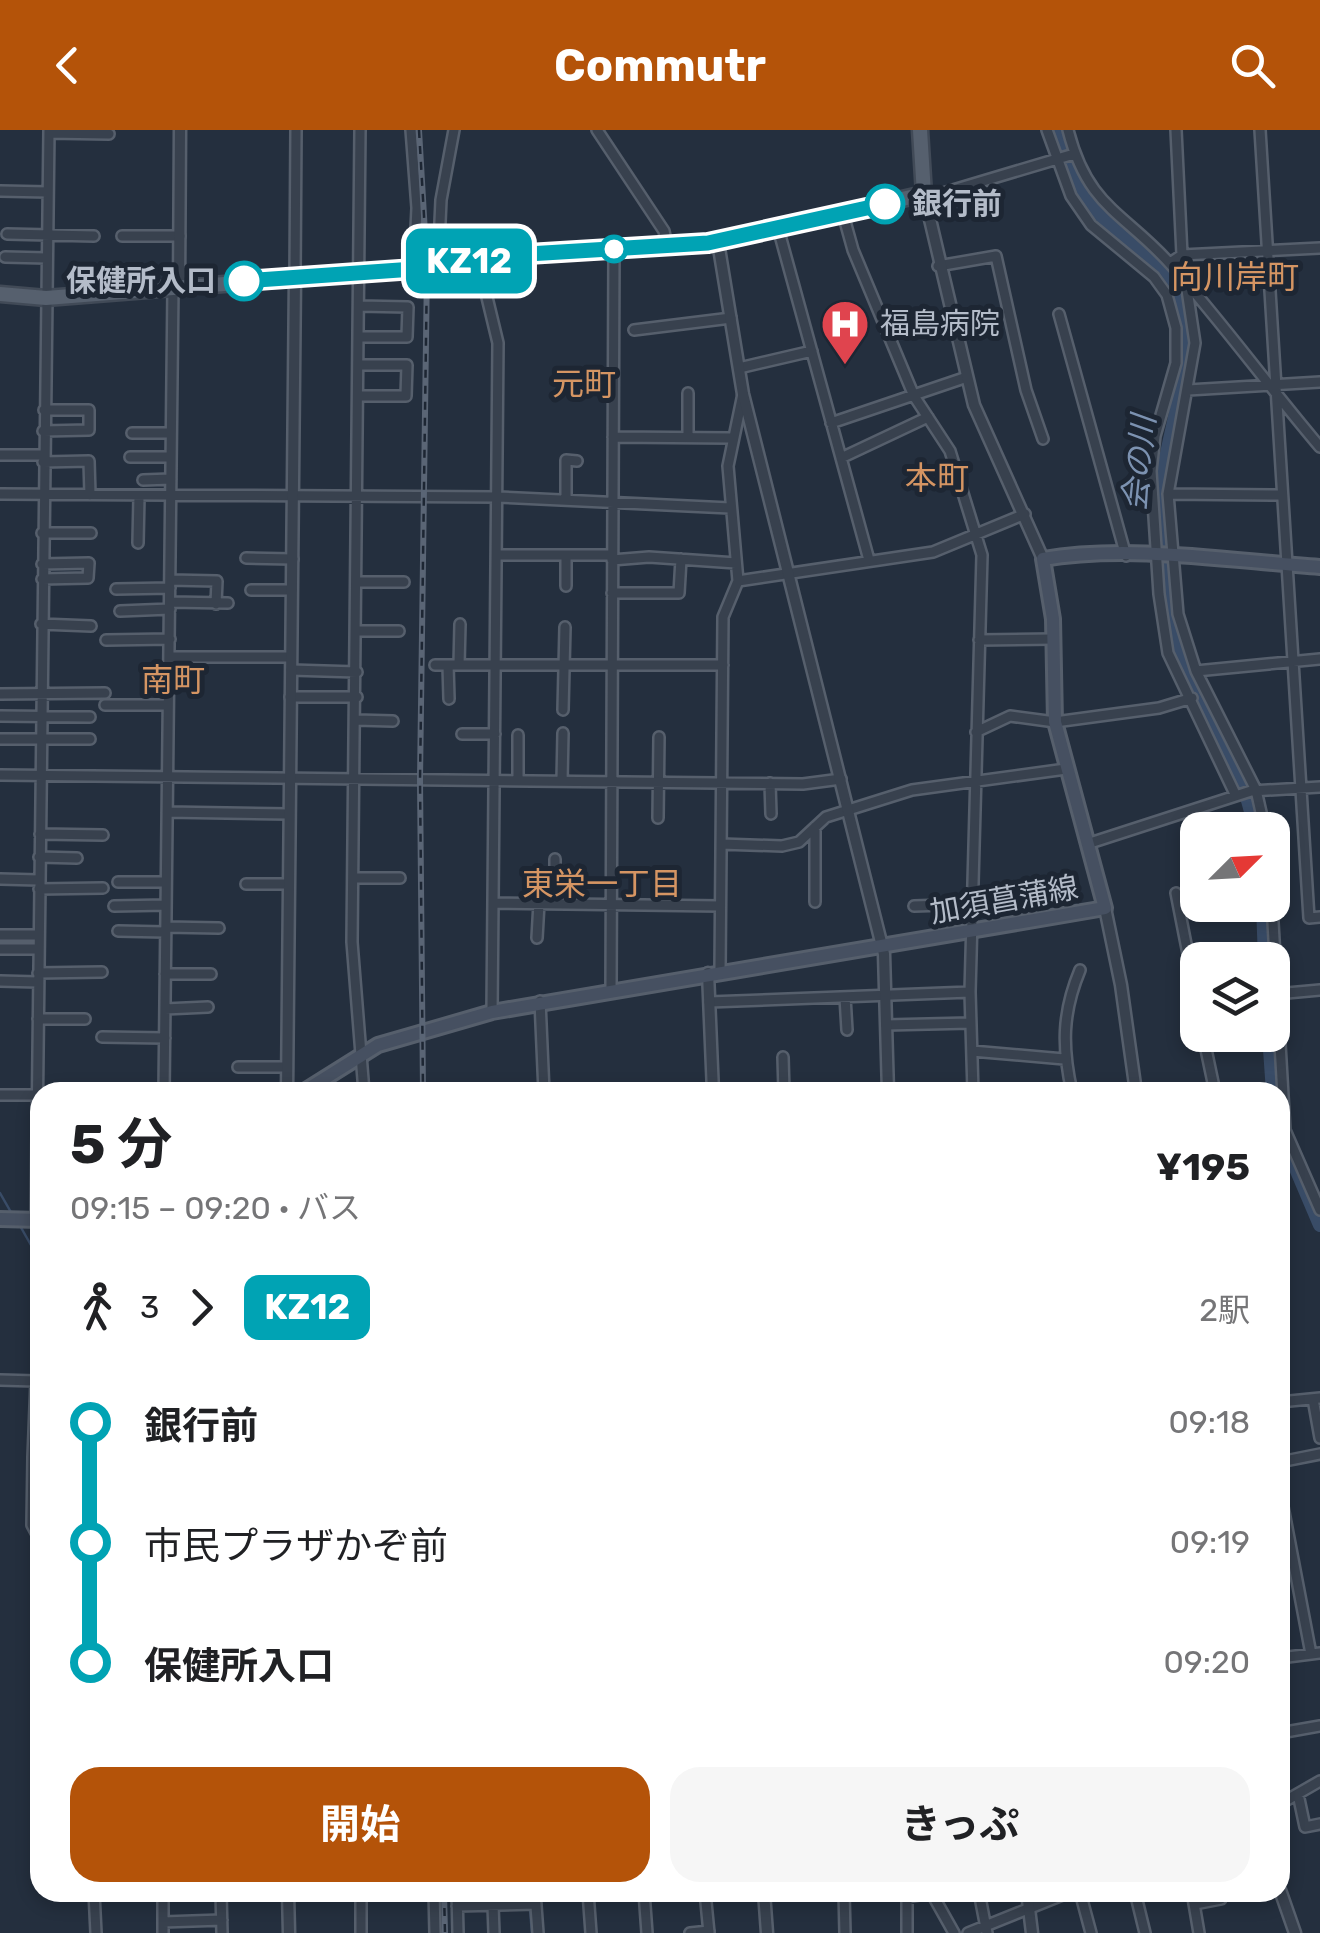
<!DOCTYPE html>
<html lang="ja">
<meta charset="utf-8">
<style>
body{margin:0;font-family:Rubik,"Noto Sans JP",sans-serif;background:#f6f6f6;color:#202124;height:100vh;display:flex;flex-direction:column;font-size:38px;white-space:nowrap}
*{box-sizing:border-box;margin:0}
p{font-size:32px;color:#757577}
.icon{flex:none;width:55px;height:55px;fill:none;stroke:currentColor;stroke-width:2;stroke-linecap:round;stroke-linejoin:round}
.map{position:relative;flex:1;overflow:hidden}
.sheet{position:absolute;left:30px;top:952px;width:1260px;height:820px;display:flex;flex-direction:column;background:#fff;border-radius:30px;box-shadow:0 5px 15px #0003}
.sheet>*{flex:none}
.badge{padding:0 20px;border-radius:15px;font-size:35px;line-height:65px}
.needle{width:65px;rotate:66deg}
.fabs{position:absolute;left:1180px;top:682px;display:grid;gap:20px}
.fabs a{display:grid;place-items:center;width:110px;height:110px;border-radius:20px;background:#fff;box-shadow:0 5px 15px #0003;font-size:50px}
.map>.badge{position:absolute;translate:-50% -50%;box-shadow:0 0 0 5px #fff}
.legs{display:flex;align-items:center;gap:15px;height:110px;padding:0 40px;font-size:32px}
.legs p{margin-inline-start:auto}
.head{display:flex;align-items:center;justify-content:space-between;height:170px;padding:0 40px}
h1{font-size:55px;font-weight:700;line-height:75px}
.cta{display:flex;gap:20px;margin-top:auto;padding:20px 40px}
.cta a{flex:1;height:115px;border-radius:30px;background:#b45309;color:#fff;font-size:40px;font-weight:700;line-height:115px;text-align:center}
.cta a+a{background:#f6f6f6;color:#202124}
ul{padding:0 40px;list-style:none}
li{display:flex;align-items:center;gap:35px;height:120px;font-size:38px}
li i{display:grid;place-items:center;width:15px;height:100%;margin:0 12px;background:currentColor}
li i::after{content:'';width:25px;height:25px;margin:-12px;border:8px solid;border-radius:50%;background:#fff}
li p{margin-inline-start:auto}
li:first-child i{background:linear-gradient(#0000 50%,currentColor 0)}
li:last-child i{background:linear-gradient(currentColor 50%,#0000 0)}
header{display:flex;justify-content:space-between;align-items:center;height:130px;padding:0 40px;background:#b45309;color:#fff;font-size:45px;font-weight:700}
.map>svg:first-child{display:block}
.lines{fill:none;stroke-linecap:round;stroke-linejoin:round}
.stream{stroke:#394c67;stroke-width:2.5}
.river{stroke:#394c67;stroke-width:14}
.minor-casing{stroke:#565f6c;stroke-width:14}
.tertiary-casing{stroke:#565f6c;stroke-width:15}
.secondary-casing{stroke:#565f6c;stroke-width:18}
.primary-casing{stroke:#414a57;stroke-width:19}
.minor{stroke:#38414e;stroke-width:9}
.tertiary{stroke:#38414e;stroke-width:10}
.secondary{stroke:#465061;stroke-width:12}
.primary{stroke:#56606e;stroke-width:14}
.rail-casing{stroke:#5a6575;stroke-width:6}
.rail{stroke:#1d2633;stroke-width:2.5;stroke-dasharray:8;stroke-linecap:butt}
.line-1-casing{stroke:#fff;stroke-width:22}
.line-1{stroke:#00a3b4;stroke-width:15}
.stop-1-dot{fill:#fff;stroke:#00a3b4;stroke-width:5}
.labels{text-anchor:middle;stroke-width:10;stroke-linejoin:round;paint-order:stroke}
.stop-label{font-size:30px;font-weight:bold;fill:#b4bcc9;stroke:#1d2633;text-anchor:start}
.poi-label{font-size:30px;fill:#b4bcc9;stroke:#1d2633;text-anchor:start}
.street-label{font-size:30px;fill:#b4bcc9;stroke:#1d2633}
.neighbourhood-label{font-size:32px;fill:#d59563;stroke:#1d2633}
.water-label{font-size:32px;font-style:italic;fill:#7c92b1;stroke:#1d2633}
</style>
<header><svg class="icon" aria-label="back" viewBox="0 0 24 24"><path d="M15 5l-7 7 7 7"/></svg>Commutr<svg class="icon" aria-label="search" viewBox="0 0 24 24"><circle cx="10" cy="10" r="6"/><path d="M15 15l6 6"/></svg></header>
<div class="map">
<svg width="1320" height="1803" viewBox="0 0 1320 1803">
<rect width="100%" height="100%" fill="#242f3e"/>
<g class="lines">
<!-- stream -->
<path class="stream" d="M0,1063L12,1084
M19,1094L40,1131
M529,1762V1767
M530,1780L532,1803"/>
<!-- river -->
<path class="river" d="M1054,0C1063,26 1077,61 1095,81C1121,110 1165,130 1178,168C1202,241 1157,317 1159,392C1161,440 1168,496 1187,540C1211,595 1245,640 1255,700
M1263,775L1265,830
M1269,905L1273,962
M1280,1001L1320,1095"/>
<!-- minor casing -->
<g class="minor-casing">
<path id="minor" d="M360,0L352,812L364,962
M411,0L417,78L414,139
M597,0L664,101L667,116
M1047,0L1071,66L1091,95L1154,147L1167,165L1176,198V233L1155,306L1151,341L1159,464L1168,523L1236,666
M1068,0C1088,79 1126,83 1173,137C1224,195 1270,258 1320,317
M1176,0L1182,125
M1260,0L1309,788L1320,787
M49,3L109,4
M0,61L48,62
M924,64L943,63L1074,24
M843,84L853,120L914,266L950,321L982,425L970,862L973,962
M778,98L869,430
M7,104L94,106
M122,106H180
M5,127L47,128
M478,130L498,213L492,882
M1170,133L1182,125L1320,118
M438,136L441,70L454,0
M938,136L996,126L1026,260L1043,309
M295,146L296,0
M1186,153L1195,213L1168,364L1178,484L1196,541L1256,660L1265,700
M1059,184L1126,426
M634,200L731,188
M359,207H407L408,177L359,176
M739,238L812,221
M1188,260L1320,252
M358,266H406L407,235H358
M831,293L967,247
M43,301L89,300V280H44
M132,303H171
M613,307L731,308
M688,307V263
M0,325H43
M130,327H171
M841,328L928,287
M43,332L89,331L90,365
M143,350L171,349
M0,364L498,367L730,378
M1168,364L1280,365
M566,370V330L577,331
M42,403H91
M138,413L139,366
M498,425H612
M246,428L293,429
M612,430L649,427L736,433
M42,449L88,448L89,433L42,434
M170,450L217,451L216,474
M738,451L933,422L1025,384
M357,452H404
M566,456V425
M116,459L170,458
M251,460H292
M612,463H679L681,429
M170,472L228,473
M120,481L170,479
M41,494L91,496
M357,501H399
M106,510L170,509
M979,510L1054,509
M170,527H291
M435,535H723
M448,535L449,569
M459,535L460,494
M291,540L357,542
M1196,541L1320,529
M0,564L105,563
M290,567H357
M105,575H168
M563,580L565,497
M0,586L90,587
M356,590L393,591
M976,602L1010,586L1055,592L1159,578L1192,568
M462,604H495
M0,609H90
M0,645L803,654L841,649
M518,651V605
M562,651L563,603
M770,653L771,684
M167,682L289,684
M658,688L659,607
M40,704L103,705
M721,714L782,716L799,712L826,687L912,660L1066,639
M1087,714L1251,661L1320,657
M39,727L77,728
M555,729V773
M353,748H400
M0,749L39,750
M118,752H166
M246,754H289
M39,759L103,758
M1176,763L1198,875
M815,772V697
M493,773L720,776
M1272,775L1285,1000L1320,1080
M114,776L166,775
M914,776L974,774
M166,797L219,798
M118,801L165,802
M0,805H38
M537,808L539,773
M0,819H38
M720,841L723,487L738,451L728,336L743,264
M38,843L102,842
M165,844H211
M0,851L38,852
M611,859L614,120
M1276,864L1320,860
M845,867L847,900
M540,871L544,962
M709,872L970,862
M165,879L208,877
M38,889H85
M886,895L970,893
M1203,905L1215,962
M102,907L165,908
M972,921L1064,929
M783,927L784,962
M238,937H287
M117,960L164,959
M164,962L173,158
M1072,962C1062,917 1062,883 1080,840
M0,965H37
M36,1090L49,0
M0,1250L36,1251L33,1327
M1313,1269L1320,1308
M1280,1272L1320,1268
M40,1327H33L32,1395L40,1410
M1280,1332L1320,1324
M1280,1361L1311,1524
M40,1476V1519
M1280,1528L1320,1523
M1280,1603L1320,1596
M1298,1664L1305,1697L1320,1694
M1280,1674L1320,1651
M94,1762L96,1803
M163,1762V1803
M221,1762L222,1803
M361,1762V1803
M434,1762L435,1803
M457,1762L458,1803
M535,1762L538,1803
M588,1762L591,1803
M644,1762L647,1803
M705,1762L709,1803
M844,1762L845,1803
M931,1762L954,1803
M979,1762L987,1803
M1080,1762L1091,1803
M1135,1762L1145,1803
M1192,1762L1199,1803
M1195,1774L1221,1769L1219,1762
M493,1775L494,1803
M457,1776L536,1774
M163,1792L222,1790
M690,1803L709,1801
M907,1803V1767L931,1763
M968,1803L1070,1762"/>
</g>
<!-- tertiary casing -->
<g class="tertiary-casing">
<path id="tertiary" d="M924,64L974,275L1043,429
M718,112L743,264L884,824L888,962
M179,158L180,0
M1105,778L1121,855L1136,962
M708,843L713,962
M287,962L295,146
M1280,1760L1295,1803
M288,1762L289,1803
M764,1762L767,1803
M1027,1762L1032,1803"/>
</g>
<!-- secondary casing -->
<g class="secondary-casing">
<path id="secondary" d="M303,962L378,915L492,882L1105,778L1055,592L1053,489L1043,429C1129,414 1232,431 1320,437
M0,1089L40,1090"/>
</g>
<!-- primary casing -->
<g class="primary-casing">
<path id="primary" d="M0,164L46,168L414,139L528,124L708,113L924,64L920,0"/>
</g>
<!-- minor -->
<use href="#minor" class="minor"/>
<!-- tertiary -->
<use href="#tertiary" class="tertiary"/>
<!-- secondary -->
<use href="#secondary" class="secondary"/>
<!-- primary -->
<use href="#primary" class="primary"/>
<!-- rail casing -->
<g class="rail-casing">
<path id="rail" d="M419,0L427,137L420,650L423,962
M444,1762L445,1803"/>
</g>
<!-- rail -->
<use href="#rail" class="rail"/>
</g>
<g class="lines">
<!-- line-1 casing -->
<g class="line-1-casing">
<path id="line-1" d="M244,151L414,139L528,124L708,113L885,74"/>
</g>
<!-- line-1 -->
<use href="#line-1" class="line-1"/>
</g>
<!-- icons -->
<defs>
<g id="hospital-pin" transform="scale(2.5)"><path d="M0 17L-7.5 6A9.5 9.5 0 1 1 7.5 6Z" fill="#e0444e" stroke="#1d2633"/><path d="M-5-5h3v3.5h4V-5h3V5h-3V1.5h-4V5h-3Z" fill="#fff"/></g>
</defs>
<g fill-rule="evenodd">
<use href="#hospital-pin" x="845" y="194"/>
</g>
<!-- markers -->
<g class="stop-1-dot">
<circle cx="885" cy="74" r="18"/>
<circle cx="614" cy="119" r="12"/>
<circle cx="244" cy="151" r="18"/>
</g>
<g class="labels">
<!-- stop labels -->
<g class="stop-label">
<text x="912" y="84">銀行前</text>
<text x="216" y="161" text-anchor="end">保健所入口</text>
</g>
<!-- poi labels -->
<g class="poi-label">
<text x="880" y="204">福島病院</text>
</g>
<!-- street labels -->
<g class="street-label">
<text transform="translate(1004 770) rotate(-10)" y="10">加須菖蒲線</text>
</g>
<!-- neighbourhood labels -->
<g class="neighbourhood-label">
<text x="1235" y="158">向川岸町</text>
<text x="584" y="265">元町</text>
<text x="937" y="359">本町</text>
<text x="173" y="561">南町</text>
<text x="602" y="765">東栄一丁目</text>
</g>
<!-- water labels -->
<g class="water-label">
<text transform="translate(1139 333) rotate(-84)" y="11">会の川</text>
</g>
</g>
</svg>
<div class="fabs">
<a><svg class="needle" viewBox="-14 -14 28 28"><path d="M0-13l5 13h-10z" fill="#e53935"/><path d="M0 13l5-13h-10z" fill="#757577"/></svg></a>
<a><svg class="icon" aria-label="layers" viewBox="0 0 24 24"><path d="M12 4l9 5-9 5-9-5zM3 14l9 5 9-5"/></svg></a>
</div>
<b class="badge" style="left:469px;top:131px;background:#00a3b4;color:#fff">KZ12</b>
<section class="sheet">
<div class="head"><div><h1>5 分</h1><p>09:15 – 09:20 · バス</p></div><b>¥195</b></div>
<div class="legs"><svg class="icon" aria-label="walk" viewBox="0 0 24 24"><circle cx="13" cy="4" r="2"/><path d="M13 8l-2 6 4 7M11 14l-3 7M7 12l3-4h3l4 4"/></svg>3<svg class="icon" aria-label="forward" viewBox="0 0 24 24"><path d="M9 5l7 7-7 7"/></svg><b class="badge" style="background:#00a3b4;color:#fff">KZ12</b><p>2駅</p></div>
<ul>
<li><i style="color:#00a3b4"></i><b>銀行前</b><p>09:18</p></li>
<li><i style="color:#00a3b4"></i><span>市民プラザかぞ前</span><p>09:19</p></li>
<li><i style="color:#00a3b4"></i><b>保健所入口</b><p>09:20</p></li>
</ul>
<div class="cta"><a>開始</a><a>きっぷ</a></div>
</section>
</div>
